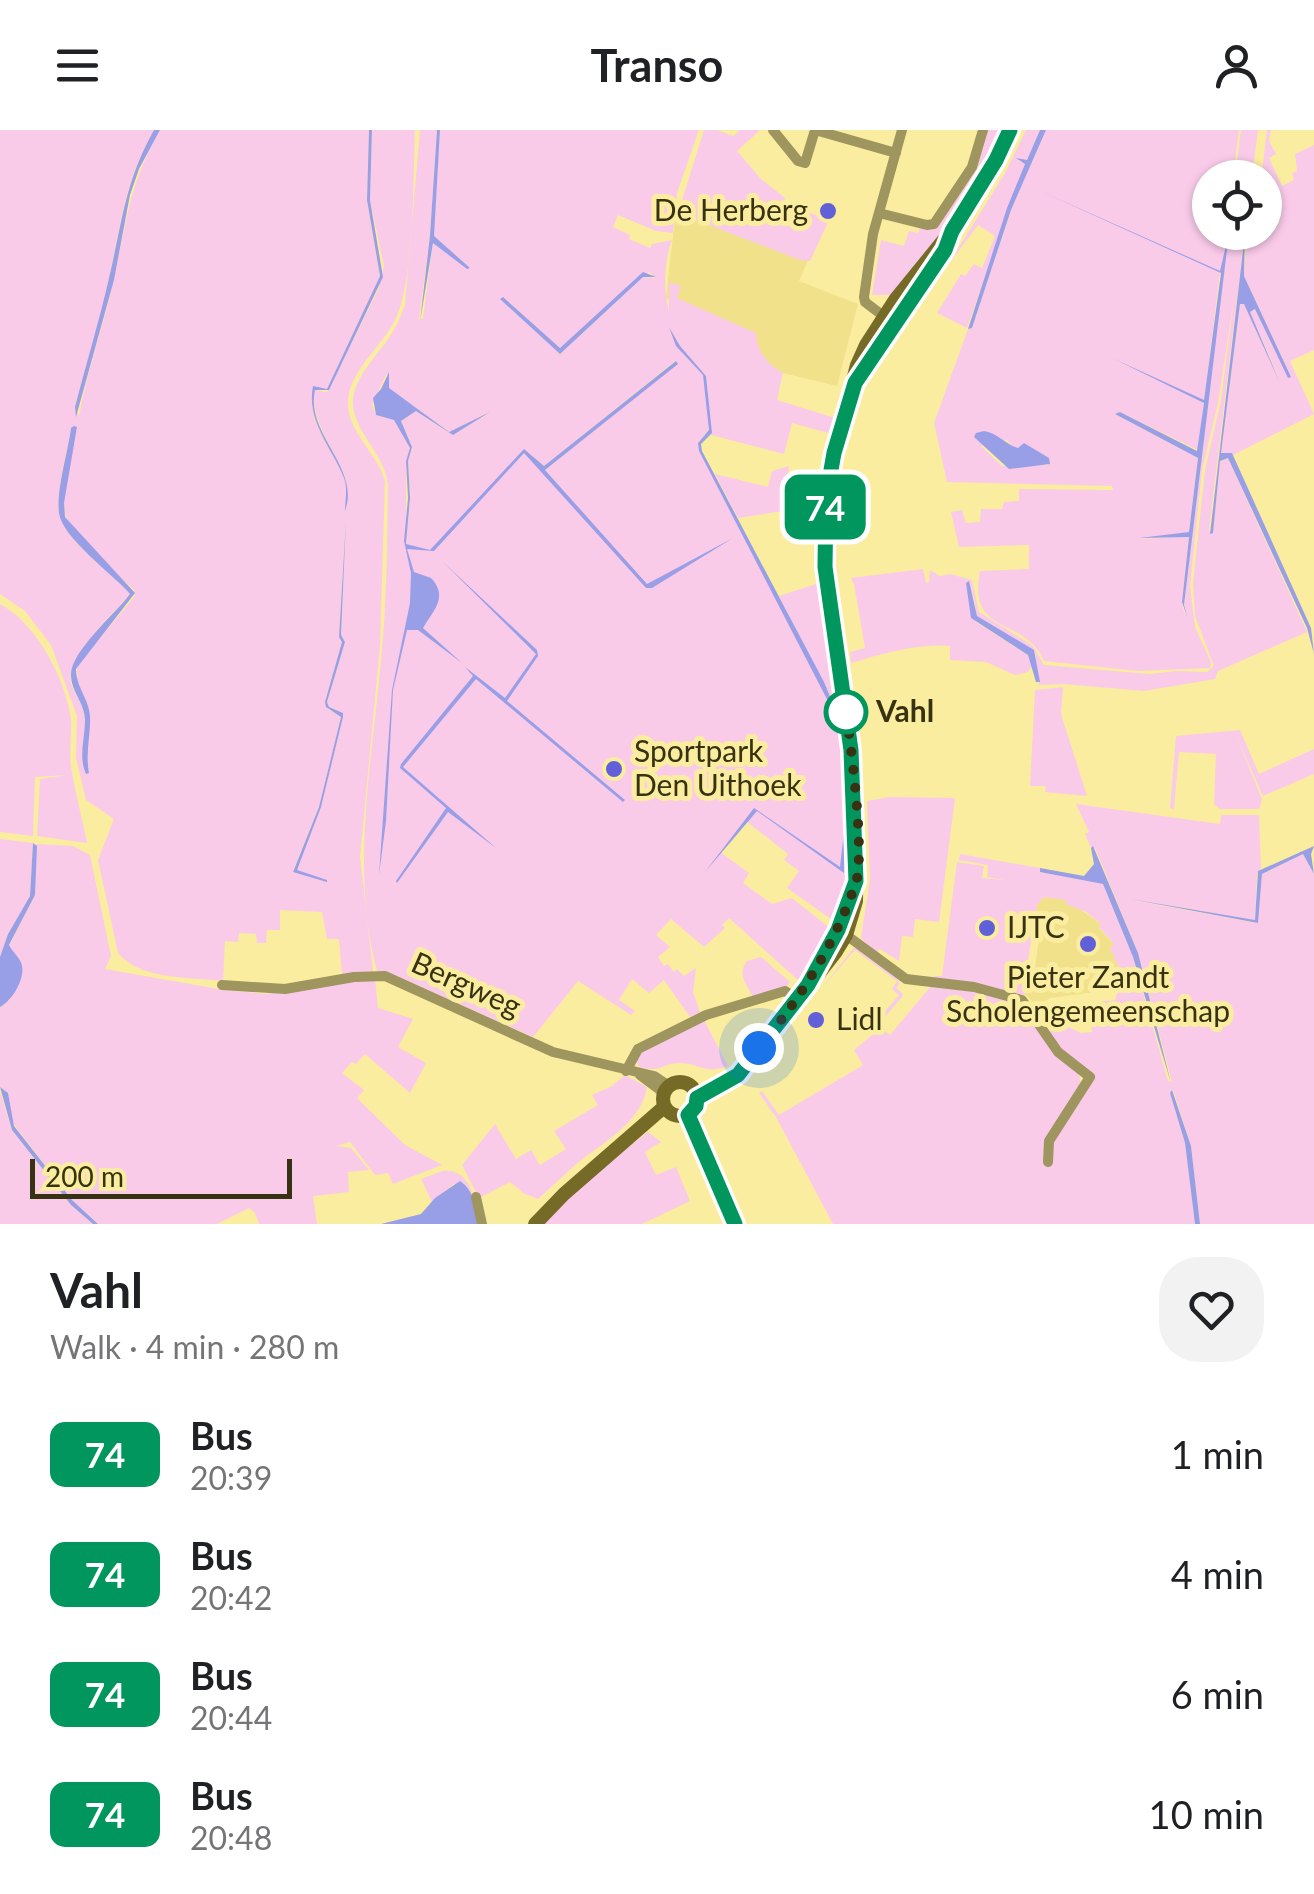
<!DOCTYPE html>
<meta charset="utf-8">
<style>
body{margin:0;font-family:Lato,sans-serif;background:#f2f2f2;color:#202124;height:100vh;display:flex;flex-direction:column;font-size:38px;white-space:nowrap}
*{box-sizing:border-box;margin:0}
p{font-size:32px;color:#757577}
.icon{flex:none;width:55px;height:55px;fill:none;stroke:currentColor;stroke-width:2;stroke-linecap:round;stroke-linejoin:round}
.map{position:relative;height:1094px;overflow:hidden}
.side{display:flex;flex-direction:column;background:#fff;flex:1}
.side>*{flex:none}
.badge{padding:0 20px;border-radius:15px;font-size:35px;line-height:65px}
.fabs{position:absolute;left:1192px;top:30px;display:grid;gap:20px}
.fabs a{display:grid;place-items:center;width:90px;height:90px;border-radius:50%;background:#fff;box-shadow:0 2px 8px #0004;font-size:50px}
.scale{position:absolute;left:30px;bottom:25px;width:262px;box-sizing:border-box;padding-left:10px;border:5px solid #373212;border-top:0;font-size:28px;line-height:35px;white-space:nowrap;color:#373212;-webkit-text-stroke:8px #faed9f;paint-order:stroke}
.you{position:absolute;width:50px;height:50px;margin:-25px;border:8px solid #fff;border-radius:50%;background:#1a73e8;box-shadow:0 0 0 15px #1a73e833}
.map>.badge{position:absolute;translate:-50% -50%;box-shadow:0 0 0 5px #fff}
.round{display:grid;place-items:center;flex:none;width:105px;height:105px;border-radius:40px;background:#f2f2f2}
.head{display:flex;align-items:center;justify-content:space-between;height:170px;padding:0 50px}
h1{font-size:48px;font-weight:700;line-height:75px}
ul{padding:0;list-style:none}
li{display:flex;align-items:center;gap:30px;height:120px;padding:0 50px}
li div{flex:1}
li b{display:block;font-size:38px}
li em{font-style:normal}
li .badge{min-width:110px;font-weight:700;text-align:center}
header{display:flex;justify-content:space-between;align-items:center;height:130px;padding:0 50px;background:#fff;font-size:45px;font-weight:700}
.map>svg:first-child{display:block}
.built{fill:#f0e18a}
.green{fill:#f9cbe9;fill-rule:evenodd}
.water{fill:#999fe7}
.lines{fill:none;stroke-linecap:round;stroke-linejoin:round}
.minor{stroke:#9e955f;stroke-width:10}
.tertiary{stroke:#9e955f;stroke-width:12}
.secondary{stroke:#766b26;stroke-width:14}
.line-casing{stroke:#fff;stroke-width:22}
.line{stroke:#00965e;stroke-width:15}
.walk{stroke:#373212;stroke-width:10;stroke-dasharray:0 18}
.poi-dot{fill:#6260d8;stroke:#faed9f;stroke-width:4}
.stop-dot{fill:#fff;stroke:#00965e;stroke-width:5}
.labels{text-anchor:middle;stroke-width:10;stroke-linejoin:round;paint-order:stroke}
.poi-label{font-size:30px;fill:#373212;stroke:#faed9f;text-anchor:start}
.stop-label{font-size:30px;font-weight:bold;fill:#373212;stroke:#faed9f;text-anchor:start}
.street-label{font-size:30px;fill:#373212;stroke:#faed9f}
</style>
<header><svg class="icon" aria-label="menu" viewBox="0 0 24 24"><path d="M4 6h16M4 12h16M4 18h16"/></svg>Transo<svg class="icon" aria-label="person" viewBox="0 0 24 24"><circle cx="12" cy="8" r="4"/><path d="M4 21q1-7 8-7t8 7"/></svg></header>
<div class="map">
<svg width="1314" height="1094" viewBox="0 0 1314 1094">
<rect width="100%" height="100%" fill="#faed9f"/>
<!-- built -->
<path class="built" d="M676,79L809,128L799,151L858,174L837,256L783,243L666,168Z
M1044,767L1067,770L1101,794L1099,798L1114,814L1110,818L1122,843L1117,859L1050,868L1037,876L1025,864L1026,855H1033L1039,807L1032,805L1037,775Z"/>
<!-- green -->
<path class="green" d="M0,0H154C125,50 121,93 109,148C100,192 86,234 75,277L79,286C87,240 104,195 114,149C127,91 129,54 160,0H369L367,70L380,146L327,259L313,257C306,291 332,318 344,348C348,358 346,370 346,381C355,334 312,308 314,263L315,260L327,262L379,158L384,136L370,70L372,0H415C413,48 415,149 395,190C382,217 346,243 348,276C350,304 378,325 385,351L380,515L360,727L373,841L342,844L339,809H327L322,782L280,780V800H267L266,813H257L256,804L239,803L238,812L225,811L223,851C190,847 140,850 118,823L98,730L114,689L86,670L76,628L77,586L51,515L25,481L0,464ZM71,298H77C74,320 60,363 65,384C69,405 118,443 134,460L135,466L77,536V554L90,585L86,644C78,627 85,609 85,590C85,576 75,566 71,553C65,527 113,484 130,464C113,444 66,411 60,386C54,365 68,321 71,298ZM346,390L341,505L345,512L327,572L329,577L343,583V587L321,677L296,741L327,750L293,741L319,677L341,587L328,579L325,572L342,512L339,506Z
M420,0H437L430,105L419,190L423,188L433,113L470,138L433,106L440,0H699L677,63L673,103L656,101L618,85L613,97L630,105L629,109L650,118L652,114L672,110C664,130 663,159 669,181V152L681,156L677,168L756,203C757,222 767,234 783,243L777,270L835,288L832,304L792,293L784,324L711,305L706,246L680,216L669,197C677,221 692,224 702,243C710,258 708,283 709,300L699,311V321L834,574L779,466L822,452C837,544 872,707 838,794L787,758L799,741L784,730L788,724L746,691L720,722L749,743L743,753L772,774L792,768L831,799L833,803L826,816L823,815L799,851L729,788L722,795L725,798L704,817L671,789L656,805L670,817L658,827L664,836L668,834L674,842L677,839L684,846L696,838L693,862L700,882L690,887L664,850L649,863L632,849L619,870L635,881L631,885L578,851L533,907L406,850L377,841C350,740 372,633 381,530C387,472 387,413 388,355C385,327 363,311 355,285C344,255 378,226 392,203C398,194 401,185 405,175ZM649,142L655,148L643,147L560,224L501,169L503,167L560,218ZM675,231L677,234L545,340L645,455L524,319L544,336ZM387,243L388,258L449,302L489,283L453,305L416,281L401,291L412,317L408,331L410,368L406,417V331L410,318L395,290L376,285L372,275Z
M704,0H717L733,6L740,0H760L737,21L761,49L785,68L784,73L829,90L810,131L800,130L678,83Z
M986,0H1005L958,83L891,165H872L881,110L904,116L909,101L918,103L920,97L933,100L977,39Z
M1026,0H1040L1027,30H1017L1025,33L967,198L937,183L961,144L965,146L974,134L982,138L995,106L978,95L948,135L1005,43Z
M1046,0H1239L1233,47L1210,48V102L1227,103L1224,133L1229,103H1245L1209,400L1213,403L1220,331L1228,328L1307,502L1218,541L1215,549L1144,561L1063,554L1039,555L1035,522L977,486L971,453L976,492L1028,525L1032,536L1028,542L1015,545L986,532L950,530V516C919,513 884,523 851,533L850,522L865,518L854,454L851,448L923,439L926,453L929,452L930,440L940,446L950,444L972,450L979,482L1033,516L1044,535L1150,544L1177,541L1207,542L1214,536L1195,486L1193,453L1205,340L1221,270L1234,168L1218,273L1202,340L1190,456L1195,497L1211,532L1210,538L1138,541L1044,531C1024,485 967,507 980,441L1029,439V415L959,417L951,382L962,380L966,393L980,392L981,379H1002L1004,372L1019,371V359L1113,360L1112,356L947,352L934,293L968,199L972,198L1011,80ZM1224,138L1184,475L1185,486L1182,472L1189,406L1139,409L1189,402L1198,328L1115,284L1120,282L1198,320L1220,142ZM1007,310L1013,317L1046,326L1048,335L1002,336L981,316Z
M1241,0H1258L1252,47L1235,48Z
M1267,0H1271L1269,11L1276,24L1269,28L1282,56L1294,50L1292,43L1297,41L1295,24L1314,15V220L1290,231L1314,284L1233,325L1223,326L1221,323L1240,174H1244L1281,250L1249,182L1256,179L1291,247L1244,146L1247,103L1265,102V81L1273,76L1272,65L1262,42Z
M789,336L786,364L789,380L738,388L715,344L768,357L772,341Z
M0,474C36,493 66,549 71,590C72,605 69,621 71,636C75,662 82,687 87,713L37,706L40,649L67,645L35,647L33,706L0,702Z
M1063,557L1061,584L1087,666L1045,662L1046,656H1030L1035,560Z
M1240,600L1259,644L1314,619V644L1263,666L1236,606L1262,669L1259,679H1220L1214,674L1216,624L1179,622L1174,679L1170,678L1176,606Z
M890,667L955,668L939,792L915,789L913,807L902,806L899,831L880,819L876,824L861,808L870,749L867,671Z
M1076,674L1220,694L1221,685H1259L1261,739L1257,743L1255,790L1130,770L1258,793L1262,744L1303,724L1314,744V1094H1200L1191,1016L1173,960L1170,963L1185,1013L1195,1094H833L776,987L759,963L762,961L779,985L863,935L854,920L877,901L875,893L899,865L892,859L897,851L855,820L823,857L853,819L856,817L896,846L899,854L896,858L903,864L902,867L878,895L890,905L931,856L980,863L1020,874L1055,923L1078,940L1081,955L1046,1012V1036L1051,1034C1045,1004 1078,969 1093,946L1064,925L1049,902L1063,894L1081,903L1092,902L1088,873L1115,870L1123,847L1110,818L1114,814L1099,797L1101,794L1086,782L1066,774V770L1044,767L1037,775L1023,861L1026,865L933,850L934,846H942L957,732L984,736L982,748L1004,750L987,747L988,735L959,730L960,724L1040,738V742L1103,754L1133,827L1168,951L1172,952L1138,823L1095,718H1091L1085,704L1089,702Z
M0,709L33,713L30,766L8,804L0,827Z
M36,714L73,716L90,725L111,826L105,839L224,860L266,864L375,848L378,878L413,889L398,917L426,933L410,963L365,924L356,934L352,932L342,943L364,960L357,968L405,1015L442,1035L393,1054L388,1043L375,1045L350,1012L336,1016L351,1018L369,1040L348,1042L349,1062L313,1066L317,1094H259L255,1083L249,1078L217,1094H98L72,1070L18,1000L11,990L7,963L0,957V877C25,863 15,839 9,816L35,765Z
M761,827L790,852L785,859L753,867C746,854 737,844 747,831Z
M704,890L728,936C702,945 701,933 679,933C659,934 664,943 639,937L636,931L638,922Z
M625,945L647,957C641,994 601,1013 574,1036C562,1047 550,1058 538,1069L525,1064L510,1052L479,1068L462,1035L495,994L516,1029L531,1020L540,1035L566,1019L554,1001L598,975L592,965L612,956Z
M0,962L12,1000L71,1075L93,1094H0Z
M648,1002L661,1012L645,1022L656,1045L676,1037L690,1071L642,1094H540L596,1042Z
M442,1041C460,1039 469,1051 474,1067L454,1054L432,1072L421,1049Z"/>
<!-- water -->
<path class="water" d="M154,0H160L139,39L130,65L114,150L76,287L75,277C86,234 99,192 109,148C122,93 125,51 154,0Z
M369,0H372L370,70L383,147L329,260H315C305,304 361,338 345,381C345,370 348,359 344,348C332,318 306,291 313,256L327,259L380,146L367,70Z
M437,0H440L434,106L470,138L467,139L433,113L420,192L430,105Z
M1040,0H1046L1011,80L972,198L968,199L1007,78L1025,34L1016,28L1027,30Z
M1038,60L1220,141L1229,103L1184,475L1187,486L1182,472L1189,407L1139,408L1189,402L1198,328L1115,284L1120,282L1197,321L1204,273L1112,228L1204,270L1221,143Z
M1245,103L1244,146L1291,247L1288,248L1255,179L1250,182L1279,251L1244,174H1240L1221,323H1232L1311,498L1314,524L1307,498L1228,328L1220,331L1213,403L1210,404Z
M643,142L656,147H643L560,224L500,169L503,167L560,218Z
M669,197L680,216L706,246L712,303L701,314L702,321L824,552L839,588L840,614L831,577L699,321L698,313L709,300L703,245L676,216Z
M676,231L678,234L545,340L647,454L733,408L652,458H646L524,323L434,421L407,419L414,442L431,448C449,467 433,481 423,498L462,533L418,500H407L393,560L386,691L379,745L392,560L410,473L411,443L404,411L408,368L406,331L410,318L394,290L376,285L373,268L381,259L389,242V258L449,302L490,282L453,305L416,281L401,291L412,317L408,331L410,368L406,414L430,420L524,319L544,336Z
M74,296L77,297L64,373L65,387L135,463L76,539C76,557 89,569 90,586C91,605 85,623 89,643L86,644C78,626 85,609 85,590C85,573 71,562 71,545C70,522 116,483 130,464C113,444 62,408 59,383C56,360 68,322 71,298Z
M984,301C998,303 1006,315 1018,318L1024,313L1049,328L1050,334L1009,339L974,307L976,303Z
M346,390L341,505L345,512L327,572L329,577L343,583V587L321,677L297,740L327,750V752L293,742L319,677L341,587L326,577L325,572L342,512L339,507Z
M442,431L537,520L538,526L507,571L625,670L623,672L476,549L403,637L496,718L448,682L397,753L396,751L446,678L400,638L401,634L473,546L465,537L505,568L536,524Z
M969,451L977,486L1034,520L1040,552H1036L1028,525L971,488L966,453Z
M754,678L840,737L845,693L844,743L757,681L705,742Z
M33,713L37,716L35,765L9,815C12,822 21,828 22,836C25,850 11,872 0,877V827L8,804L30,766Z
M1093,716L1138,823L1171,953L1133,827L1103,754L1040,742V738L1084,746L1094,734L1091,718Z
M1314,716L1311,724L1314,744L1303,724L1262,744L1258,793L1130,769L1255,790L1258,741Z
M0,957L8,963L14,996L72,1070L98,1094H93L71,1075L12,1000Z
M1172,960L1191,1016L1200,1094H1195L1185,1013L1170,963Z
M460,1051C475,1061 475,1078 478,1094H381L421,1084L435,1068Z"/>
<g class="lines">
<!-- minor -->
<path class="minor" d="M773,0L798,31L805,33L815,0
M815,0L896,23
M879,83L927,95L934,94L972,37L983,0
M886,188L865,172L864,167L873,104L902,0
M838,799L906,849L974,857L1022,870L1058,922L1090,947L1049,1011L1048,1032
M222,855L285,859L354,847L385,846L553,922L654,946L669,956
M626,941L638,919L706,885L785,861L797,869
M640,945L664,963
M476,1067L482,1094"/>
<!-- tertiary -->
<path class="tertiary" d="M688,985L735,1094"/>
<!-- secondary -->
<path class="secondary" d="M863,239L936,133
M663 969a17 17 0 1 1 34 0a17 17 0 1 1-34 0Z
M697,967L727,953L742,941L835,823L846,805L856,771L857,709L851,620L824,422L826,369L834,323L857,235L866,215L895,170L951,101L996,30L1010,0
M535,1094L564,1064L664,977"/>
</g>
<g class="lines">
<!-- line casing -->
<g class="line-casing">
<path id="line" d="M735,1094L688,985L696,976L697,968L738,945L808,855L838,800L856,751L851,620L825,437L826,368L834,323L855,253L945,120L952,101L996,30L1010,0"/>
</g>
<!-- line -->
<use href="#line" class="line"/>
<!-- walk -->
<path class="walk" d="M759,918C801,867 835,815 856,752C865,724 851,615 846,582"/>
</g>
<!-- markers -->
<g class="poi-dot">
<circle cx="828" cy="81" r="10"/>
<circle cx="614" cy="639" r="10"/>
<circle cx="987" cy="798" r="10"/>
<circle cx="1088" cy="814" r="10"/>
<circle cx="816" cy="890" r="10"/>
</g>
<circle class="stop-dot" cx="846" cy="582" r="20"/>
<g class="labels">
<!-- poi labels -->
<g class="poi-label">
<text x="808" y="91" text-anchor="end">De Herberg</text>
<text x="634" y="632">Sportpark<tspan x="634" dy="34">Den Uithoek</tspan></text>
<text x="1007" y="808">IJTC</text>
<text x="1088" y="858" text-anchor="middle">Pieter Zandt<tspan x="1088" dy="34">Scholengemeenschap</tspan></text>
<text x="836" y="900">Lidl</text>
</g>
<!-- stop labels -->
<g class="stop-label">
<text x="876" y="592">Vahl</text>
</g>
<!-- street labels -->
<g class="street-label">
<text transform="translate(466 855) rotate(24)" y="10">Bergweg</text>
</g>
</g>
</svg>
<div class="fabs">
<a><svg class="icon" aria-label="locate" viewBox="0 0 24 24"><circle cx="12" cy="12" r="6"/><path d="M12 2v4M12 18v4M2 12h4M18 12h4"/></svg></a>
</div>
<div class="scale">200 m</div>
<div class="you" style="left:759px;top:918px"></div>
<b class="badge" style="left:825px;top:377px;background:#00965e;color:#fff">74</b>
</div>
<section class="side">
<div class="head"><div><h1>Vahl</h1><p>Walk · 4 min · 280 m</p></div><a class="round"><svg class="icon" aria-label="heart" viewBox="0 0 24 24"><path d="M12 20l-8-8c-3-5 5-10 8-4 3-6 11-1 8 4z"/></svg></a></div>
<ul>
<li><span class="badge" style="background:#00965e;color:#fff">74</span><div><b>Bus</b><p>20:39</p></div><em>1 min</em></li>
<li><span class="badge" style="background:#00965e;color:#fff">74</span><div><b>Bus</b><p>20:42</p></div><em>4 min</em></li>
<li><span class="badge" style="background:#00965e;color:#fff">74</span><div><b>Bus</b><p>20:44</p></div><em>6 min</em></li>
<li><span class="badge" style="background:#00965e;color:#fff">74</span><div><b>Bus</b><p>20:48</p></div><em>10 min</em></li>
</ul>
</section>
